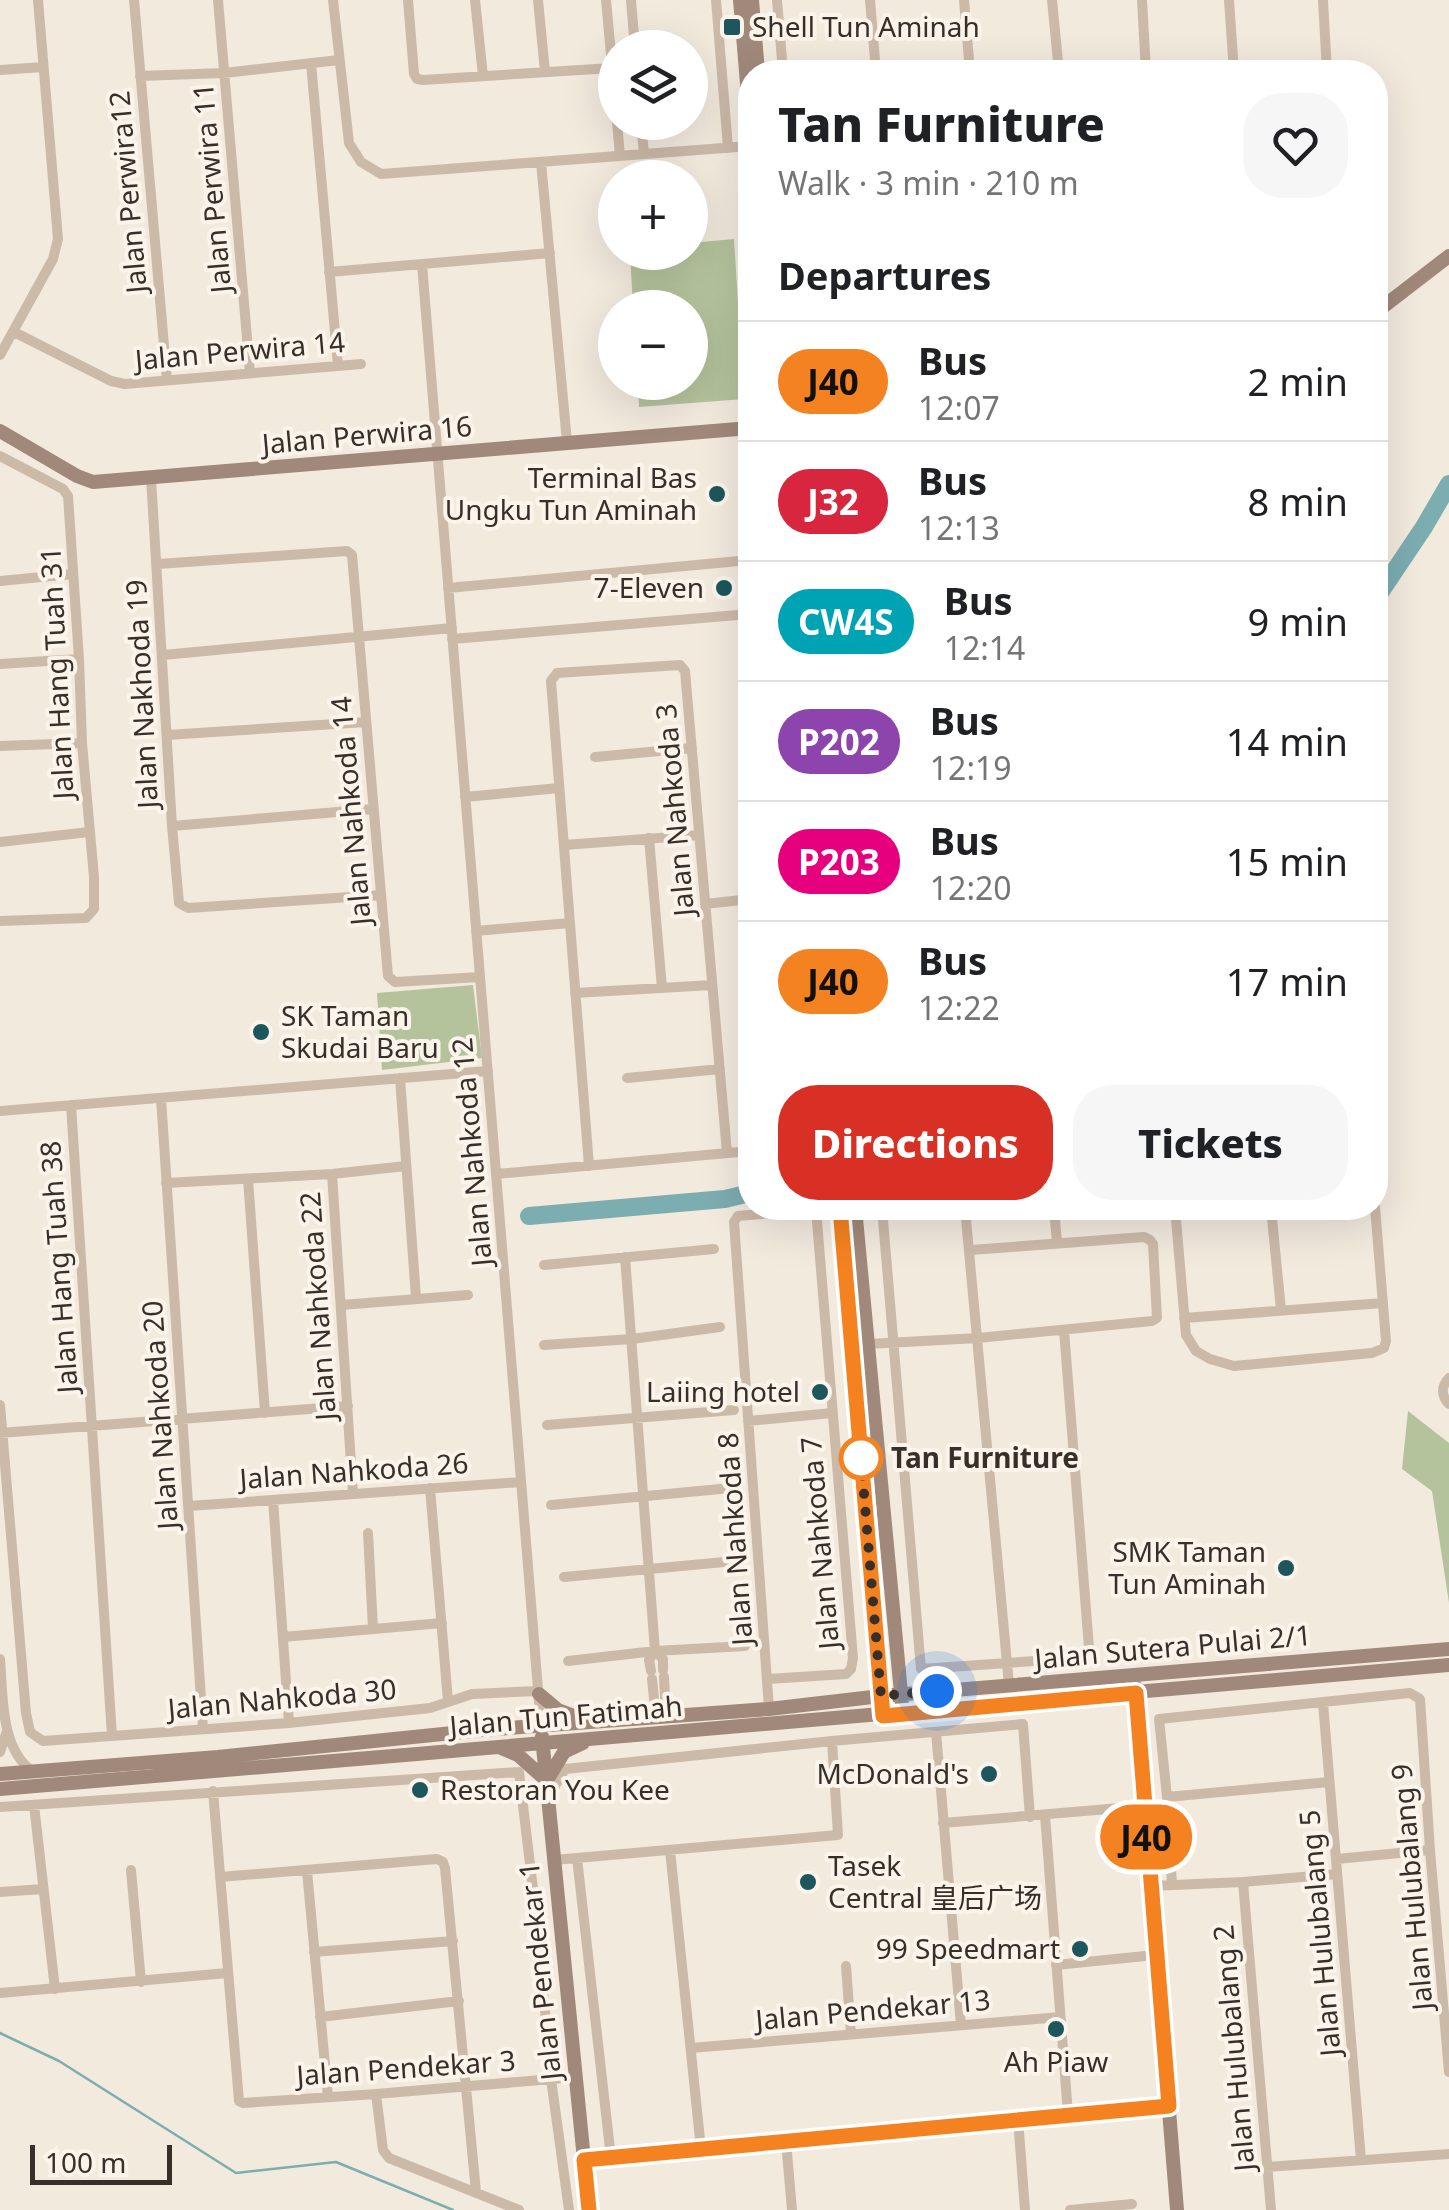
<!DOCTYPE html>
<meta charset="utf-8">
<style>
body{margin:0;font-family:"Noto Sans","Noto Sans SC",sans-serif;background:#f6f6f6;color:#202124;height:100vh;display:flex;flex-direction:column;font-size:38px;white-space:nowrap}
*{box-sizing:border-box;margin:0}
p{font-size:32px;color:#757577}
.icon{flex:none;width:55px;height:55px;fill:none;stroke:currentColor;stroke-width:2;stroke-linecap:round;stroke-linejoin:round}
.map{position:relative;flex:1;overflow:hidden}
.panel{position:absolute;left:738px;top:60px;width:650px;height:1160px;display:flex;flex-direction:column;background:#fff;border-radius:40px;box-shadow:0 10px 40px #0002}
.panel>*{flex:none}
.badge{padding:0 20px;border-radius:32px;font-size:35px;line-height:65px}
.fabs{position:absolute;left:598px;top:30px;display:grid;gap:20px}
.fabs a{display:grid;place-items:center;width:110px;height:110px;border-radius:50%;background:#fff;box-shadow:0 10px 40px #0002;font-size:50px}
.scale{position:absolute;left:30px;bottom:25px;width:142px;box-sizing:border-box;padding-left:10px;border:5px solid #392f29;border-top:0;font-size:28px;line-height:35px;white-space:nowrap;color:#392f29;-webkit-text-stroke:8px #faf4eb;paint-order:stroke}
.you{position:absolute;width:50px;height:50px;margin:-25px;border:8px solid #fff;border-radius:50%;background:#1a73e8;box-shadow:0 0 0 15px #1a73e833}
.map>.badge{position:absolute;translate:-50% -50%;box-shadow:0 0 0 5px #fff}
h2{padding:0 40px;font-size:38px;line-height:90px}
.round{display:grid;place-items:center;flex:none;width:105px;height:105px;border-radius:40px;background:#f6f6f6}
.head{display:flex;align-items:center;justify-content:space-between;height:170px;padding:0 40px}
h1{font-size:48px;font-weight:800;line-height:75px}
.action{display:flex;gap:20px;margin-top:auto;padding:20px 40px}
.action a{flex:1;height:115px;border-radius:40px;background:#d93025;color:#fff;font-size:40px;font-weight:800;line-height:115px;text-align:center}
.action a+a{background:#f6f6f6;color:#202124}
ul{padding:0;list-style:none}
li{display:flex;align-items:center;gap:30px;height:120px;padding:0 40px;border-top:2px solid #e0e0e0}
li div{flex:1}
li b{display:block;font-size:38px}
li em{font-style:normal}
li .badge{min-width:110px;font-weight:700;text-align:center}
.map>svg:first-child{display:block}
.green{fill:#b5c39d}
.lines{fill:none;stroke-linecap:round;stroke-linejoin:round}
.stream{stroke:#7cadb1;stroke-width:2.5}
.river{stroke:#7cadb1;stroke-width:18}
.street{stroke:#ccbaa9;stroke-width:10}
.secondary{stroke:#a0897a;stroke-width:14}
.line-casing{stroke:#fff;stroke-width:22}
.line{stroke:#f58220;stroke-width:15}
.walk{stroke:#392f29;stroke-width:10;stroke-dasharray:0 18}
.poi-dot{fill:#1d565c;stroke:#faf4eb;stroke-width:4}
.stop-dot{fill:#fff;stroke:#f58220;stroke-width:5}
.labels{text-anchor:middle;stroke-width:8;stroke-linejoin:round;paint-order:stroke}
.poi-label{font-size:28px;fill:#392f29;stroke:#faf4eb;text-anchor:end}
.street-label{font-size:28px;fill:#392f29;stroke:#faf4eb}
.stop-label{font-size:28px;font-weight:bold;fill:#392f29;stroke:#faf4eb;text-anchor:start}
</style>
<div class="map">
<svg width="1449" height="2210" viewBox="0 0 1449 2210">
<rect width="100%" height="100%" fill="#f3eade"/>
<!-- green -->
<path class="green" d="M734,239L744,399L639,407L638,383L690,382V308L633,307L630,253L690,252V243Z
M473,985L482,1058L382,1070L377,993Z
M1408,1411L1449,1443V1603L1432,1491L1402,1469Z"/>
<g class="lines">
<!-- stream -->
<path class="stream" d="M0,2033L59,2061L236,2173L336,2162L453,2210"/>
<!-- river -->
<path class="river" d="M1375,600L1424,527L1449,484
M529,1216L725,1199L750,1193"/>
<!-- street -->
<path class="street" d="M134,0L167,380
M218,0L250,373
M333,0L349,143L361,162L381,174L750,146
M408,0L414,74L417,79L423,80L612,68
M475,0L483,76
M538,0L545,72
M606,0L615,98
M631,0L635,48
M716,0L728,148
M777,0L783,72
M870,0L876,72
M964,0L970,72
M1052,0L1059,72
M1142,0L1146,72
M1229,0L1234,72
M1323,0L1327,72
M311,63L338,366
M0,70L43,67
M140,76L224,73L339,60
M617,122L620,156
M641,122L644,154
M541,162L567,442
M422,264L541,1726
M329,272L550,253
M14,332L111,381L125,384L361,364
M0,355L53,259L58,239L38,0
M0,456L63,489L68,496L79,659L82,743L94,877V909L86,918L0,921
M151,478L172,826L179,903L188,908L380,895
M158,564L347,551L352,555L388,976L395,982L480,977
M0,581L73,574
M448,588L750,560
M452,639L750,614
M163,655L452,628
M0,664L79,659
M167,735L366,722
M0,746L82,743
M595,757L692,748
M465,797L559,788
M172,826L373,809
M649,838L662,988
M0,842L89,832
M564,845L699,835
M705,904L750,899
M476,931L570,923
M575,993L712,985
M400,1078L416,1298
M627,1078L720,1069
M161,1098L203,1729
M71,1105L112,1736
M0,1111L488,1071
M589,1166L551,681L557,673L680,665L685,671L727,1153
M332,1174L353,1494
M496,1174L750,1151
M248,1179L265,1413
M166,1183L332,1174L406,1166
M882,1208L921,1669L1077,1658L1089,1648L1064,1330
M965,1208L1009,1685
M1054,1208L1057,1243
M1175,1208L1186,1335L1196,1351L1210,1359L1234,1366L1372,1353L1384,1348L1386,1341L1375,1207
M1271,1208L1281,1310
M625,1257L655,1651L649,1660L651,1671
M544,1265L714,1249
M341,1305L468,1295
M1184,1318L1383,1303
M868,1344L978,1338L1152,1321L1157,1318L1153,1244L1150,1240L1144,1237L971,1250
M544,1345L632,1339L720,1327
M1449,1378C1441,1386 1441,1396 1449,1404
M0,1405L26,1713L30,1732L43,1741L289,1723L430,1708L472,1694L538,1691
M748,1421L832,1413
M547,1425L734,1410
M0,1433L348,1406
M430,1488L448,1701
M273,1500L289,1723
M551,1505L731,1488
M189,1506L521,1482
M368,1533L373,1629
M564,1577L735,1561
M283,1637L442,1623
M655,1651L663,1659V1670
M0,1659C3,1694 0,1748 32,1771
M568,1661L655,1651L745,1646
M664,1677L666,1717
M652,1679L656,1718
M768,1679L846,1674L851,1669L853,1658L816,1209
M1323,1703L1361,2160
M769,1709L734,1222L738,1216L827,1208
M936,1732L961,2025
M0,1752L7,1731
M213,1791L239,2101L243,2103L376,2094L576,2077
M1167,1797L1329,1782
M551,1800L555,1786L565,1769L832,1741L1023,1724L1030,1817
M34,1805L55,1989
M0,1807L519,1772L538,1931L551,2079L569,2210
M1045,1815L1068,2114
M943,1823L1144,1806
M670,1850L701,2149
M577,1858L611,2158
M1337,1859L1430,1850
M554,1860L838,1835L832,1741
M131,1870L141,1982
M307,1871L328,2097
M220,1877L437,1859L443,1862L445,1868L476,2192
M1243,1882L1271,2210
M1172,1885L1167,1797L1159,1719L1410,1693L1420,1699L1430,1850L1449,2072
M1150,1886L1243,1882L1337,1874
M0,1892L43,1889
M314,1952L453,1941
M1056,1965L1155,1955
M846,1966L851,2034
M0,1993L227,1973
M320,2017L459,2001
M691,2048L1060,2017
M376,2094L383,2150L389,2158L519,2210
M1018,2119L1025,2210
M786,2141L792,2210
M584,2161L1169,2106
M1267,2167L1449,2154
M1070,2210L1132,2204"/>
<!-- secondary -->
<path class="secondary" d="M740,0L750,119
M752,0L758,72
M1375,313L1449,256
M0,431L77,476L93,482L750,428
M840,1208L883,1716
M855,1208L903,1714
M1135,1686L1177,2210
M539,1694L558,1710L585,1720
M542,1737L589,2210
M499,1747L518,1755L546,1780
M0,1774L218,1757L482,1730L769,1709L881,1696L1449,1649
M547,1780L564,1752L583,1743
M0,1789C483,1748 966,1709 1449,1665"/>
</g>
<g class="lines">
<!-- line casing -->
<g class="line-casing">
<path id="line" d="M589,2210L584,2160L1169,2106L1136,1693L883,1716L840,1208"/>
</g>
<!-- line -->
<use href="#line" class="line"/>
<!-- walk -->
<path class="walk" d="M861,1458L881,1696L937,1691"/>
</g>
<!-- markers -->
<g class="poi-dot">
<rect x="722" y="17" width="20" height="20" rx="5"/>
<circle cx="717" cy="494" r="10"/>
<circle cx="724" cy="588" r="10"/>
<circle cx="261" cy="1032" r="10"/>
<circle cx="820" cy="1392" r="10"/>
<circle cx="1286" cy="1568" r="10"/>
<circle cx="989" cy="1774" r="10"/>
<circle cx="420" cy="1790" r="10"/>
<circle cx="808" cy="1882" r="10"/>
<circle cx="1080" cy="1949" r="10"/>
<circle cx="1056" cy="2029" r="10"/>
</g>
<circle class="stop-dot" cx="861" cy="1458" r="20"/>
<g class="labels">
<!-- poi labels -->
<g class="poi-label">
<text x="752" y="37" text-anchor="start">Shell Tun Aminah</text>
<text x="697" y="488">Terminal Bas<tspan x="697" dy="32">Ungku Tun Aminah</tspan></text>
<text x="704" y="598">7-Eleven</text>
<text x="281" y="1026" text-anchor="start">SK Taman<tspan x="281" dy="32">Skudai Baru</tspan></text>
<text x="800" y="1402">Laiing hotel</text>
<text x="1266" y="1562">SMK Taman<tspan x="1266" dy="32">Tun Aminah</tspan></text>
<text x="969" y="1784">McDonald's</text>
<text x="440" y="1800" text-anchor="start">Restoran You Kee</text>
<text x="828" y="1876" text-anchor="start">Tasek<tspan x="828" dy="32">Central 皇后广场</tspan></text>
<text x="1060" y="1959">99 Speedmart</text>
<text x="1056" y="2072" text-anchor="middle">Ah Piaw</text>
</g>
<!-- street labels -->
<g class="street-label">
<text transform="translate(212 188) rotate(-95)" y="10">Jalan Perwira 11</text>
<text transform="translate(128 192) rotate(-95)" y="10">Jalan Perwira12</text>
<text transform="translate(240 351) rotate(-5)" y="10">Jalan Perwira 14</text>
<text transform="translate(367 435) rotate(-5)" y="10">Jalan Perwira 16</text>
<text transform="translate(57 673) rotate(-93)" y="10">Jalan Hang Tuah 31</text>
<text transform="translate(142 694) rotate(-93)" y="10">Jalan Nakhoda 19</text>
<text transform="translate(675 810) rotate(-95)" y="10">Jalan Nahkoda 3</text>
<text transform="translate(351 811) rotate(-95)" y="10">Jalan Nahkoda 14</text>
<text transform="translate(472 1152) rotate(-95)" y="10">Jalan Nahkoda 12</text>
<text transform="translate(59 1267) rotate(-94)" y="10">Jalan Hang Tuah 38</text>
<text transform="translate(318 1306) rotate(-94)" y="10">Jalan Nahkoda 22</text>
<text transform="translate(160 1415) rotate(-94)" y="10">Jalan Nahkoda 20</text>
<text transform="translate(354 1471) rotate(-4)" y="10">Jalan Nahkoda 26</text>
<text transform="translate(735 1539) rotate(-94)" y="10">Jalan Nahkoda 8</text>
<text transform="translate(820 1543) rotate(-95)" y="10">Jalan Nahkoda 7</text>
<text transform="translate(1173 1647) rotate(-5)" y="10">Jalan Sutera Pulai 2/1</text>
<text transform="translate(282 1699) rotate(-5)" y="10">Jalan Nahkoda 30</text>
<text transform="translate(566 1716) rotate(-5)" y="10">Jalan Tun Fatimah</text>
<text transform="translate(1412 1887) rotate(-95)" y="10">Jalan Hulubalang 9</text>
<text transform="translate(1320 1933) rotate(-95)" y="10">Jalan Hulubalang 5</text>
<text transform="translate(540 1971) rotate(-96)" y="10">Jalan Pendekar 1</text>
<text transform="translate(873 2010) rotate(-5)" y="10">Jalan Pendekar 13</text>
<text transform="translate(1234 2048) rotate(-95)" y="10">Jalan Hulubalang 2</text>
<text transform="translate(406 2068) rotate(-4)" y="10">Jalan Pendekar 3</text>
</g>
<!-- stop labels -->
<g class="stop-label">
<text x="891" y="1468">Tan Furniture</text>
</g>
</g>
</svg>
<div class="fabs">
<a><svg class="icon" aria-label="layers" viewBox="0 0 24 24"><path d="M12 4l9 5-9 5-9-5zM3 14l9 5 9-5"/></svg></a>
<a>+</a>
<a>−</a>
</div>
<div class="scale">100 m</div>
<div class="you" style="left:937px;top:1691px"></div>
<b class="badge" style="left:1146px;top:1837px;background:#f58220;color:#111">J40</b>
<section class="panel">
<div class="head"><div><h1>Tan Furniture</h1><p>Walk · 3 min · 210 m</p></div><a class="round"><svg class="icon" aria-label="heart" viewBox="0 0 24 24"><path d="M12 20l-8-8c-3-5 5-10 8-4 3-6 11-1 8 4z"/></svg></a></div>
<h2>Departures</h2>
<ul>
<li><span class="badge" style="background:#f58220;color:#111">J40</span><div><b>Bus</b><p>12:07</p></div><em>2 min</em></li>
<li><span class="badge" style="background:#d7263d;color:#fff">J32</span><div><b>Bus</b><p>12:13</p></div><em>8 min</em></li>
<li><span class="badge" style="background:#00a3b4;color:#fff">CW4S</span><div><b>Bus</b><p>12:14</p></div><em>9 min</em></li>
<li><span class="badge" style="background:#8e44ad;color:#fff">P202</span><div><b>Bus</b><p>12:19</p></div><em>14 min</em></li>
<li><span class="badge" style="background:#e6007e;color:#fff">P203</span><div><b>Bus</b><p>12:20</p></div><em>15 min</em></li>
<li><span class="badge" style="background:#f58220;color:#111">J40</span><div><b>Bus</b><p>12:22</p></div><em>17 min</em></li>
</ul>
<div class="action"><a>Directions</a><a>Tickets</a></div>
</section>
</div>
